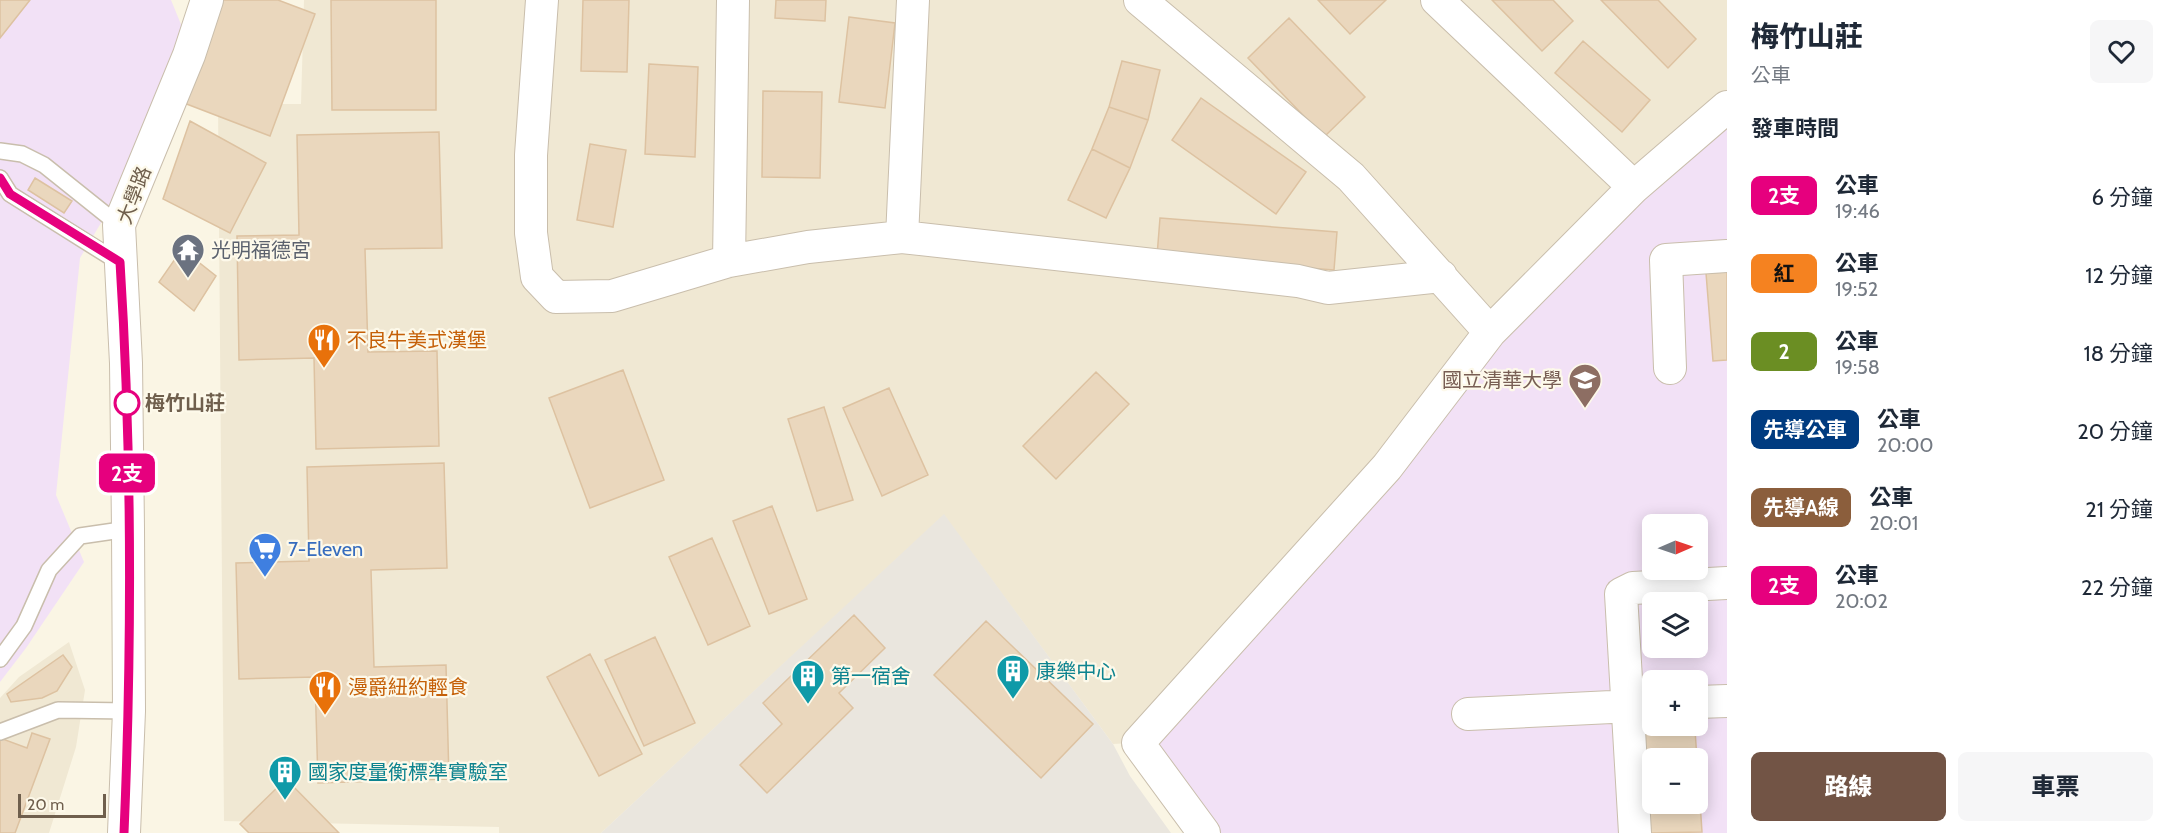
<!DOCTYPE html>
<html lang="zh-TW">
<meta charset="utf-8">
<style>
body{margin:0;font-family:Cabin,"Noto Sans TC",sans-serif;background:#f6f6f7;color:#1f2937;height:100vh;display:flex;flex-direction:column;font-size:22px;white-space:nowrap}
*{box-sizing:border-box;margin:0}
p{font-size:20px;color:#747a83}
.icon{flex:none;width:33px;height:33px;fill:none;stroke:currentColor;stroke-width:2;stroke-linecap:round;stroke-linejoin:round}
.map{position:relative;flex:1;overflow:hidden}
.details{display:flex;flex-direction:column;background:#fff;width:450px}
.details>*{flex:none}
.badge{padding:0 12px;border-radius:9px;font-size:21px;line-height:39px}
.needle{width:39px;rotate:88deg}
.buttons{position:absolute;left:1642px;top:514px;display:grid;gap:12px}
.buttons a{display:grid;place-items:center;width:66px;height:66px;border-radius:9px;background:#fff;box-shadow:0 3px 15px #0003;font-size:30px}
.scale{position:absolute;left:18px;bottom:15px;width:88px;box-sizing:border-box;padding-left:6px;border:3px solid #6f5f4d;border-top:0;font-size:16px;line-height:21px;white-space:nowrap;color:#6f5f4d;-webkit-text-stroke:4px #fdf9ea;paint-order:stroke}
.map>.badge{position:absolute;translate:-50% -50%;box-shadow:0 0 0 3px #fff}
h2{padding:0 24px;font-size:22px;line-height:54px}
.round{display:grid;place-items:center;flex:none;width:63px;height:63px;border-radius:9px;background:#f6f6f7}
.headline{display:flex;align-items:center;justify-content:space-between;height:102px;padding:0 24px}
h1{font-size:28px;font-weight:800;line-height:45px}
.action{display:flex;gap:12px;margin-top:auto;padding:12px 24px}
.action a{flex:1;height:69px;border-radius:9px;background:#725445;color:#fff;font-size:24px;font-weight:800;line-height:69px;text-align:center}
.action a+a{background:#f6f6f7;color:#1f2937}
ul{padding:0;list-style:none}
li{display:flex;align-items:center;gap:18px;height:78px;padding:0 24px}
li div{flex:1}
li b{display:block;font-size:22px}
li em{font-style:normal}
li .badge{min-width:66px;font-weight:700;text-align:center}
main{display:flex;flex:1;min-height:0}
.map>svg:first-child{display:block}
.residential{fill:#f0e8d3;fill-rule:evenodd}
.industrial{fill:#eae6de}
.education{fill:#f2e1f6;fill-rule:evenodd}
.building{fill:#ead7bd;stroke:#ddc2a1;stroke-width:1.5}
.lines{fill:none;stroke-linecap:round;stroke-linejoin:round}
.service-casing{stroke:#c9beac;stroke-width:18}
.minor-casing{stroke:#c9beac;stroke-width:34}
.service{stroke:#fff;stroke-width:15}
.minor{stroke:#fff;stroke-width:32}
.line-casing{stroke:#fff;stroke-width:14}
.line{stroke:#e6007e;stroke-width:9}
.stop-dot{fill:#fff;stroke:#e6007e;stroke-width:3}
.labels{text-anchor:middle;stroke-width:4.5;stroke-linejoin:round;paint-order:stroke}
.street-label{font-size:20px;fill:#6f5f4d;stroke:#fdf9ea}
.worship-label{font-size:20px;fill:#5b616d;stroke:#fdf9ea;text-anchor:start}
.food-label{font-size:20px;fill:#c56008;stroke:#fdf9ea;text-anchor:start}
.education-label{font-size:20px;fill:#785e54;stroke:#fdf9ea;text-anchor:end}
.stop-label{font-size:20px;font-weight:bold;fill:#6f5f4d;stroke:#fdf9ea;text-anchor:start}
.shop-label{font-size:20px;fill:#366cbe;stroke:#fdf9ea;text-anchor:start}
.culture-label{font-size:20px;fill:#0d838f;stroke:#fdf9ea;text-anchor:start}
</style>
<main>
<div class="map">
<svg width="1727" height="833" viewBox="0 0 1727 833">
<rect width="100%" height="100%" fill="#faf5e4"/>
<!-- residential -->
<path class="residential" d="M304,0H1727V833L1149,742L1113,744L944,515L601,833H499V827L224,821L218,104H301ZM1653,525H1698V570H1653ZM1653,603H1698V648H1653ZM1653,681H1698V726H1653ZM1653,759H1698V804H1653Z
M69,642L85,690L76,747L49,833H0V698L19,677Z"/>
<!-- industrial -->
<path class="industrial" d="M944,514L1113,744L1130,776L1171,833H601Z"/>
<!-- education -->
<path class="education" d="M0,0H171L187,39L144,151L80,258L56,495L84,562L26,648L0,682Z
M1727,119V833H1216L1149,742L1496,339ZM1653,525H1698V570H1653ZM1653,603H1698V648H1653ZM1653,681H1698V726H1653ZM1653,759H1698V804H1653Z"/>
<!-- building -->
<path class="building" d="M0,0H30L0,38Z
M223,0H278L315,14L270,136L184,103Z
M331,0H436V110H332Z
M583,0H629L627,72L581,71Z
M776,0H826L825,21L775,18Z
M1318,0H1386L1350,34Z
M1492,0H1553L1573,21L1542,51Z
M1601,0H1658L1696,39L1668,68Z
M849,17L895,23L885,108L839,102Z
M1289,18L1365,97L1324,137L1248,58Z
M1583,41L1650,100L1622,132L1555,73Z
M1122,61L1160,70L1148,120L1109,107Z
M649,64L698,67L695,157L645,154Z
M763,91L822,92L820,178L762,177Z
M1201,98L1306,172L1276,214L1172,140Z
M1109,107L1148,120L1130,168L1092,149Z
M190,121L266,163L230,233L163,199Z
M439,132L442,248L365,249L368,352L437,351L439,446L316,449L314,358L239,360L237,236L299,235L297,135Z
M590,144L626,150L613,227L577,220Z
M1092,149L1130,168L1106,218L1068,200Z
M35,178L72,201L64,213L28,190Z
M1160,218L1337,232L1334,270L1157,256Z
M182,249L216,276L194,311L159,282Z
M1727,272V360L1713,361L1706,273Z
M623,370L664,480L590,508L549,398Z
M1096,372L1129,404L1056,479L1023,446Z
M889,388L928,475L882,496L843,408Z
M824,407L853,500L817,511L788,419Z
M444,463L447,568L371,570L374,667L446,665L449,779L318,783L315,677L239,679L236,563L309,561L307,467Z
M772,506L807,599L769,614L733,521Z
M712,538L750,626L708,645L669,557Z
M854,615L885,648L839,693L853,708L767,793L740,765L782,724L763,703Z
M986,621L1093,724L1041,778L934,675Z
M655,637L695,723L644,746L605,660Z
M590,654L642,754L599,776L547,677Z
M63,655L72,667L57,691L42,698L11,702L7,694Z
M1695,730L1697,759H1653V804H1698V771L1702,832L1650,833L1644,734Z
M32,733L50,739L15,833H0V738L27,748Z
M286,779L339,833H249L240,824Z"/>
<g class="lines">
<!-- service casing -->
<g class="service-casing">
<path id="service" d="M0,151L22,154L44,165L119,225
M0,178L10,194L120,263
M0,659L24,626L49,570L80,536L128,529
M0,732L58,710L129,711"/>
</g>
<!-- minor casing -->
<g class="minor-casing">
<path id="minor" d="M542,0L531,155V233L537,277L556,297L612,296L729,261L808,247L902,237L1298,281L1328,288L1441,276
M1140,0L1351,177L1490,332
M1437,0L1634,187
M902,237L913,0
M729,261L733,0
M1670,368L1666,260L1727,256
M1698,702L1727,701
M1468,714L1653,705
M124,833L129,711L128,529L126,363L119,225L189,55L207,0
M1204,833L1138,743L1387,467L1490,332L1634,187L1727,107
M1635,833L1621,594L1633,588L1727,583"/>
</g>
<!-- service -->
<use href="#service" class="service"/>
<!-- minor -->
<use href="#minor" class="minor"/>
</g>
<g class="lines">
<!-- line casing -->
<g class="line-casing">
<path id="line" d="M0,178L10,194L120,262C132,452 132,643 124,833"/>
</g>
<!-- line -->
<use href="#line" class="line"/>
</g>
<!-- icons -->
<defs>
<g id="temple-pin" transform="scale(1.725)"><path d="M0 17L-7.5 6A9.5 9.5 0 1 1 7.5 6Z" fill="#6b7280" stroke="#fdf9ea"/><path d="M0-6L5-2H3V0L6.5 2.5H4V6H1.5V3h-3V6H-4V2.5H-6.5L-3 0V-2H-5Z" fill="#fff"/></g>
<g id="restaurant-pin" transform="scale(1.725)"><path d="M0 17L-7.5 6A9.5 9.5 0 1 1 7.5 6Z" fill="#e8710a" stroke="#fdf9ea"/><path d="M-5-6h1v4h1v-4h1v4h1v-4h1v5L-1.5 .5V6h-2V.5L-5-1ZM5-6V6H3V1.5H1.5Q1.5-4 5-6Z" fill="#fff"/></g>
<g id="university-pin" transform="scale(1.725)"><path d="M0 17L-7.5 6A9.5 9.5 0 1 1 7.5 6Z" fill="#8d6e63" stroke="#fdf9ea"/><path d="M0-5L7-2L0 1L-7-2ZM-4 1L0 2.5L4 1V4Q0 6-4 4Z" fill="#fff"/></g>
<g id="supermarket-pin" transform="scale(1.725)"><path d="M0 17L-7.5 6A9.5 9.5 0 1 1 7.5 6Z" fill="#3f7fe0" stroke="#fdf9ea"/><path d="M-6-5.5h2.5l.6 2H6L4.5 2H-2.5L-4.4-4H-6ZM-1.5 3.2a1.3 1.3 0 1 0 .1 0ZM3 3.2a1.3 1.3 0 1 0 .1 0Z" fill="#fff"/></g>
<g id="building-pin" transform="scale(1.725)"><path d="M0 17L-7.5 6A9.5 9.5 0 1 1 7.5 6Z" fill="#0f9aa8" stroke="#fdf9ea"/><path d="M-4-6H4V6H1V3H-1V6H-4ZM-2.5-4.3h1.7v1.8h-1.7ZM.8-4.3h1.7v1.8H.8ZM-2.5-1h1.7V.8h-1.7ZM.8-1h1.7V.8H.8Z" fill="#fff"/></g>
</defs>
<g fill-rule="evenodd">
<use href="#temple-pin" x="188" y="250"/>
<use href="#restaurant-pin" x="324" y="340"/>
<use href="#university-pin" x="1585" y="380"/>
<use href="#supermarket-pin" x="265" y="549"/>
<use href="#building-pin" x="1013" y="671"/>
<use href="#building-pin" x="808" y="676"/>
<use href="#restaurant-pin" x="325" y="687"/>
<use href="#building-pin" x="285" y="772"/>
</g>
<!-- markers -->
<circle class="stop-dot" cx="127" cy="403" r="12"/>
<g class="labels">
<!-- street labels -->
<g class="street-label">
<text transform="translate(134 195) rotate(-69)" y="7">大學路</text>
</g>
<!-- worship labels -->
<g class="worship-label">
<text x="211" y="257">光明福德宮</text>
</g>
<!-- food labels -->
<g class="food-label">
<text x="347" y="347">不良牛美式漢堡</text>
<text x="348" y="694">漫爵紐約輕食</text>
</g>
<!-- education labels -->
<g class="education-label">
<text x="1562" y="387">國立清華大學</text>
</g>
<!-- stop labels -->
<g class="stop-label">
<text x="145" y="410">梅竹山莊</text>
</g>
<!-- shop labels -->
<g class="shop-label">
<text x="288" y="556">7-Eleven</text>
</g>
<!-- culture labels -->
<g class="culture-label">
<text x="1036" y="678">康樂中心</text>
<text x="831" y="683">第一宿舍</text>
<text x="308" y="779">國家度量衡標準實驗室</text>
</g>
</g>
</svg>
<div class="buttons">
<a><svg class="needle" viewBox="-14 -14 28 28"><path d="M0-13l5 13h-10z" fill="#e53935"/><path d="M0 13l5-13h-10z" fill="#747a83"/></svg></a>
<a><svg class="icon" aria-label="layers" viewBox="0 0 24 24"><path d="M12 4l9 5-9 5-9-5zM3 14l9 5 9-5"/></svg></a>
<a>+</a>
<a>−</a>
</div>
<div class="scale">20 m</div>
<b class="badge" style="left:127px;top:473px;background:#e6007e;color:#fff">2支</b>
</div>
<section class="details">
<div class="headline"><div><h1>梅竹山莊</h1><p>公車</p></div><a class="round"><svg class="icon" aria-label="heart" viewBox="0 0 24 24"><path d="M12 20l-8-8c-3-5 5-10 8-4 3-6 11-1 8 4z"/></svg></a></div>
<h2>發車時間</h2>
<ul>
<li><span class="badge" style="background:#e6007e;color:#fff">2支</span><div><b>公車</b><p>19:46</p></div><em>6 分鐘</em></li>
<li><span class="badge" style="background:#f58220;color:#111">紅</span><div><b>公車</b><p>19:52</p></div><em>12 分鐘</em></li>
<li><span class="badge" style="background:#6b8e23;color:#fff">2</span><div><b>公車</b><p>19:58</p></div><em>18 分鐘</em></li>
<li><span class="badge" style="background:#003b80;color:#fff">先導公車</span><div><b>公車</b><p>20:00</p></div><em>20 分鐘</em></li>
<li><span class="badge" style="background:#8b5e3c;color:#fff">先導A線</span><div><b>公車</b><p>20:01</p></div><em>21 分鐘</em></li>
<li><span class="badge" style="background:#e6007e;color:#fff">2支</span><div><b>公車</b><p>20:02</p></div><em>22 分鐘</em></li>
</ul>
<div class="action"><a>路線</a><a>車票</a></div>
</section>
</main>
